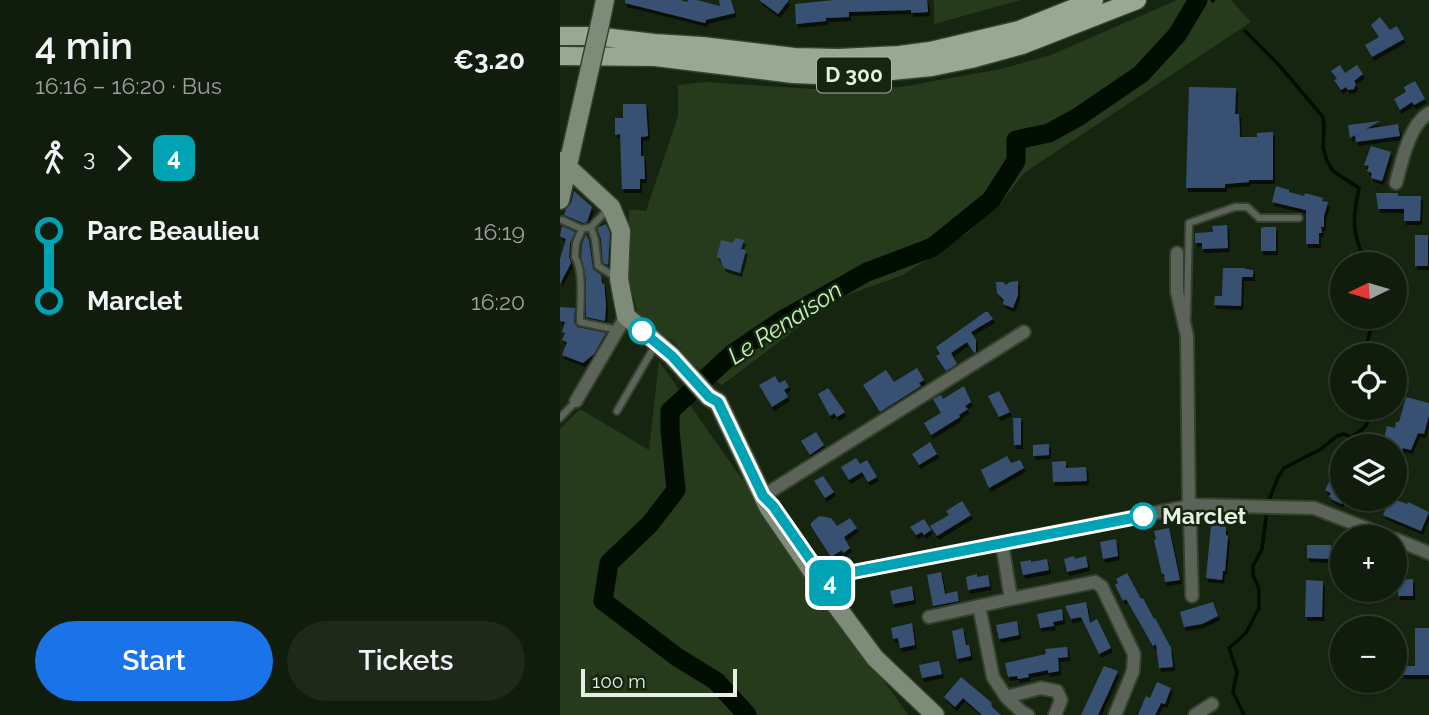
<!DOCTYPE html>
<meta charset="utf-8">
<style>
body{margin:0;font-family:Raleway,sans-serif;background:#1e291a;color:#f1f3f6;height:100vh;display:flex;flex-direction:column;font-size:26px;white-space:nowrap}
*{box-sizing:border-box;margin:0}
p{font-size:23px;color:#9ca19d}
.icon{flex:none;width:38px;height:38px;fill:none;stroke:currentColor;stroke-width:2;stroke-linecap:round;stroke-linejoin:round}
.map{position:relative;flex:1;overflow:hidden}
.side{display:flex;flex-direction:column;background:#101c0c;width:560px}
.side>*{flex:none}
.badge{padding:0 14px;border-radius:10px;font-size:24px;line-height:46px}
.needle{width:46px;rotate:265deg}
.tools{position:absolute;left:770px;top:252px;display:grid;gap:14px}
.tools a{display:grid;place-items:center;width:77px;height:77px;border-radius:50%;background:#101c0c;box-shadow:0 2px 5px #0004,0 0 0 2px #303a2d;font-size:35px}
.scale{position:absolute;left:21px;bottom:18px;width:156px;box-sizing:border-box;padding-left:7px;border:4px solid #e6f0e2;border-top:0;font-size:19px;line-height:24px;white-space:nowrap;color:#e6f0e2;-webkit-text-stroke:5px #162510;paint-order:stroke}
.map>.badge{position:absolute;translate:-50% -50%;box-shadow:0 0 0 4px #fff}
.legs{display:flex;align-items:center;gap:10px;height:77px;padding:0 35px;font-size:23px}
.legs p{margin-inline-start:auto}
.overview{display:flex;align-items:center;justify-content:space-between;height:119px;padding:0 35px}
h1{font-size:38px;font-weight:600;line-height:52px}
.cta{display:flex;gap:14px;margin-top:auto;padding:14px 35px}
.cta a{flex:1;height:80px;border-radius:42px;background:#1a73e8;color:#fff;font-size:28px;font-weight:600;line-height:80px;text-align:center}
.cta a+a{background:#1e291a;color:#f1f3f6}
ul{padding:0 35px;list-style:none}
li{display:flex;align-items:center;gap:24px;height:70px;font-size:26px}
li i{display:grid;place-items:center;width:10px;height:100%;margin:0 9px;background:currentColor}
li i::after{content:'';width:18px;height:18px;margin:-9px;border:5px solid;border-radius:50%;background:#101c0c}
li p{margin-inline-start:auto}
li:first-child i{background:linear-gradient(#0000 50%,currentColor 0)}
li:last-child i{background:linear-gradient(currentColor 50%,#0000 0)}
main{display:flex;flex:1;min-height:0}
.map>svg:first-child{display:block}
.green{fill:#253b1b}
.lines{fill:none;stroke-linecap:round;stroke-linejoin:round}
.stream{stroke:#000d00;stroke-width:3.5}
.river{stroke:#000d00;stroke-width:19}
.building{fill:#385173;filter:url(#shadow)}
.lane-casing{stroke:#33412d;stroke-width:10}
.street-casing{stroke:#33412d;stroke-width:16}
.secondary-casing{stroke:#33412d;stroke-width:21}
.primary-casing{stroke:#33412d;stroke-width:21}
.lane{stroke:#5c6459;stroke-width:6}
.street{stroke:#5c6459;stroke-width:12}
.secondary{stroke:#7e8b79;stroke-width:18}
.primary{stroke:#99a892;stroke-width:18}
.secondary-bridge-casing{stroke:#33412d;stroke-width:21;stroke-linecap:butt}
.secondary-bridge{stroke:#7e8b79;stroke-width:18}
.line-1-casing{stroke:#fff;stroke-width:16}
.line-1{stroke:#00a3b4;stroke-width:10}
.stop-1-dot{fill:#fff;stroke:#00a3b4;stroke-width:3.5}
.labels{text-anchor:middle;stroke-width:5;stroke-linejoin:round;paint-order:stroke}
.shield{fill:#162510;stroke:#a8b3a3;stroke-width:2}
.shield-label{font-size:21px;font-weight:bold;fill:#e6f0e2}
.stop-label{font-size:23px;font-weight:bold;fill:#e6f0e2;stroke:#162510;text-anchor:start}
.water-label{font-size:24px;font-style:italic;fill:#c6f3b4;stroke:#162510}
</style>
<main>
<section class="side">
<div class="overview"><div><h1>4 min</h1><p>16:16 – 16:20 · Bus</p></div><b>€3.20</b></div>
<div class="legs"><svg class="icon" aria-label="walk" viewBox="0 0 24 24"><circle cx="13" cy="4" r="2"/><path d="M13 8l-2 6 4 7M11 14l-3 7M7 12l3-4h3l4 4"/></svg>3<svg class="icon" aria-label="forward" viewBox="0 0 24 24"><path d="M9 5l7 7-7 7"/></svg><b class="badge" style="background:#00a3b4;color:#fff">4</b></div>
<ul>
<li><i style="color:#00a3b4"></i><b>Parc Beaulieu</b><p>16:19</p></li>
<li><i style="color:#00a3b4"></i><b>Marclet</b><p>16:20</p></li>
</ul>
<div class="cta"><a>Start</a><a>Tickets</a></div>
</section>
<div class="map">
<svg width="869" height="715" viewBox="0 0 869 715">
<defs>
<filter id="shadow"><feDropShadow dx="2" dy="4" stdDeviation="0" flood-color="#0009"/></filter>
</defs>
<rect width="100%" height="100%" fill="#162510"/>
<!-- green -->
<path class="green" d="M374,0H461L374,24Z
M617,0H671L691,22L464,173L440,204L407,233L343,275L276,299L162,385L131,363L115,343L78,315L68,275L69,209L86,211L118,116V85L145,82L270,90L341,87L441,69L491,55Z
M99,361L348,715H0V429L20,409L89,450Z"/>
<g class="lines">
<!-- stream -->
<path class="stream" d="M652,0L653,1
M685,31L719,65L763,117L764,129L763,147L767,161L773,171L799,188C792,219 792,236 807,264
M804,355L811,328L812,317
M710,498L718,477L724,468L761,449L777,436L784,434L791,437C805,429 811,424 808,408
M684,715L673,692L677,672L669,648L686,633L699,608V589L693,575V566L702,549L706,517"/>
<!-- river -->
<path class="river" d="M187,715L156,681L117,657L43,601L49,563L90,524L116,490L110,430V411L172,354L224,319L307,272L373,247L431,200L456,161V140L489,133L518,117L581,74L617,35L638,0"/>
</g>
<!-- building -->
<path class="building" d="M65,0H121L127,2L128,0H137L160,6L159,0H171L175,13L146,20L145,23L65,3Z
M199,0H229L218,14Z
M274,0H367L368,12L351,13V10L289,12V17L266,18V21L236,24L235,4Z
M820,17L830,30L837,26L844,39L812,57L805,45L819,37L811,25Z
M780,65L785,73L797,65L803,74L794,81L796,84L794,89L788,90L786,87L781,90L774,80L777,79L771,71Z
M855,81L865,99L854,105L852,102L840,110L834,99L846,92L844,87Z
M629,87L676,88L675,114H679L680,137H697V133L713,132V180H689V182L665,184V188H626Z
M63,104H86L88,136L81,137V156H84L85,179H80V189H62L60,134L55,135V118H63Z
M820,121L806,129L838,124L840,136L796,142L795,135L790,138L788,125Z
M811,146L831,152L822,181L811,178L812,173L807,171L809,166L804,165Z
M716,186L729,190V192L744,196L745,193L763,198L762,201L768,202L764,216V227H761L762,233H759V244H746V210L712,202Z
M14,191L32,207L27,222L23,223L4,215L6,209L11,203Z
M816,193H838V196H861L860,221H844V209H818Z
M46,224L50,233L48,265L43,263L41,239L37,228Z
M667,225L668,248L642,249V243H635V233L653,232L652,226Z
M2,226L15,232L10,243L9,257L11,263L0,284V259L6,239L0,236Z
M705,227H716V251H701V228Z
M26,234L29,241L33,269L41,275L42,284L44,283L46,305L45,321L26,317V279L21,256L22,244Z
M855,235H868V266H855Z
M175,238L184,240L181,249L186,250L180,273L164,268L160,258L157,257L161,240L173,243Z
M663,268H685V269L693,270V277H682L681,306L654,305L655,296H662Z
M458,281V295L453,308L443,304L444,300L437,293L436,282H443L446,285L450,282Z
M0,307L15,308L14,322L17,327L46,333L34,354L23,363L2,355L7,342L2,340L5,333L2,332L5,322L0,321Z
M425,312H428L433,319L411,332L416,340V352L414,353L407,342L391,353L397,364L386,371L376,356L380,354L376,347Z
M357,368L364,380L359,383L361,386L320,412L303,385L326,370L334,382Z
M215,376L219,383L225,380L229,387L224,390L228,397L212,407L199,385Z
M404,386L411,402L405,406L408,409L399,415L400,417L371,435L364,423L381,413L373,399L381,395L383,399Z
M268,388L285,412L277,417L274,413L270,416L258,394Z
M439,391L450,412L439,417L428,396Z
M846,397L869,403V415L864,434L858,433L851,450L843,448L836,468H835V446L823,443L827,426L835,428L836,422H839Z
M453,418H461V445H454Z
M256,432L264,445L250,455L241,441Z
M370,442L377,454L359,465L352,454Z
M489,444V455L473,456V445Z
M447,456L451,463L460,460L464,468L429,488L421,470Z
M296,458L300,464L307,460L317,477L308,482L302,472L289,480L281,467Z
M506,461V468L526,467L527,481L493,482L492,462Z
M263,476L274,492L265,498L254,481Z
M770,480L782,485V504L771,499L772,498L769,497L771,493L765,490Z
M830,499H834L847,504L848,502L869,512L861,531L823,515Z
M402,501L411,515L377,536L370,526L389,515L386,511Z
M259,516L271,518L277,526L290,518L297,528L284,537L290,548L283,553L282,550L271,557L251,526V523Z
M364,519L371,530L364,535L362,532L356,535L350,527Z
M651,525L666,527V535L668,536L665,571H663L662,580L646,578Z
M609,528L620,580L605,582L604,574H602L594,540L596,539L594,531Z
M556,539L558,556L543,559L540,542Z
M747,545H771V559L747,558Z
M514,556L515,559L526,556L528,567L507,572L504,559Z
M487,559L489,570L463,575L460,562L471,560V562Z
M381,572L385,594L397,591L399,601L373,606L367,575Z
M567,573L581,599L583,598L594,619L595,618L611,648L613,667L599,668L596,644L593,646L566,599L563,601L555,585L558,583L556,579Z
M417,574V577L428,575L430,586L408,590L406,577Z
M853,579V596H838V580Z
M746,580L763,581L762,617H745Z
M352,586L354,600L333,604L330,591Z
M526,602L530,623L537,619L551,648L539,654L521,617L511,619L505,606Z
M653,602L658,616L642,624L624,627L620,612Z
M502,609L503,620L493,622L494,626L480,628L477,614Z
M457,621L459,635L439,639L436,625Z
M352,623L355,645L340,648L338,638L333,639L331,628Z
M403,628L406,645H409L411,656L397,659L392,631Z
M855,628H869V675H842L843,666H855Z
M507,647L508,657L498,658L499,671L488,673V670L468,674L469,677L458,679L457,676L448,677L445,663L486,654L485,649Z
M379,661L382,674L362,678L359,665Z
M544,666L558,671L550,689L538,715H521Z
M401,677L432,703L431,704L433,708L441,715H422L403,698L395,707L384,697Z
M597,682L611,688L605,704L601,703L595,715H578L586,696L590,698Z"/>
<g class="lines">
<!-- lane casing -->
<g class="lane-casing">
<path id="lane" d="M50,207L31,227L35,240L38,266L57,278
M2,220L22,229
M31,227L22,229L16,243L15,257C24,271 20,305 20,322L58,330
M627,317L629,223L675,207H687L699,218H739
M57,411L96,344
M0,418L16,401"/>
</g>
<!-- street casing -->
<g class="street-casing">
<path id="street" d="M836,183C842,161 849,125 869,113
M617,253V292L627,336L629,506L630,519L632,596
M16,401L66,316
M203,496L464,332
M835,539L869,553
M442,543L451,599L535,582L542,587L574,654L573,671L555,715
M264,588L281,575L293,572L635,505L754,508L829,537
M419,606L433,677L446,697L462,712L468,715
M369,617L451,599
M446,697L481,688L497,691L501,700L495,715
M635,715L652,704"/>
</g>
<!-- secondary casing -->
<g class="secondary-casing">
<path id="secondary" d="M40,24L45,0
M0,161L11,170L51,207L61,231L59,279L66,316L112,356L149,397L158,402L208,507L269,596L315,658L375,715
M0,200L30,68"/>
</g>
<!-- primary casing -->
<g class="primary-casing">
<path id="primary" d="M0,36H35L94,43L142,46L234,57L279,58L339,55L370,51L459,30L534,0
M0,56L95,57L233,74L281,76L372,67L411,59L462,45L577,0"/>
</g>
<!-- lane -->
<use href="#lane" class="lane"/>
<!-- street -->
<use href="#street" class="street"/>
<!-- secondary -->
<use href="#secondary" class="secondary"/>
<!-- primary -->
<use href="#primary" class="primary"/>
<!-- secondary-bridge casing -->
<g class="secondary-bridge-casing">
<path id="secondary-bridge" d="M30,68L40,24"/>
</g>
<!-- secondary-bridge -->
<use href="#secondary-bridge" class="secondary-bridge"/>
</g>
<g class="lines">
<!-- line-1 casing -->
<g class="line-1-casing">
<path id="line-1" d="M82,331L112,356L149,397L158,402L203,496L213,506L268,585L281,575L293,572L583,516"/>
</g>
<!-- line-1 -->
<use href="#line-1" class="line-1"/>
</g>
<!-- markers -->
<g class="stop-1-dot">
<circle cx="82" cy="331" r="12"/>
<circle cx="583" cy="516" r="12"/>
</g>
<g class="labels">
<!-- shield labels -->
<rect class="shield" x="257" y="57.5" width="74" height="35" rx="5"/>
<g class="shield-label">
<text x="294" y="82">D 300</text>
</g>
<!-- stop labels -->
<g class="stop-label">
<text x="602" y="524">Marclet</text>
</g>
<!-- water labels -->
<g class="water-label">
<text transform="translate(225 323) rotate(-33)" y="8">Le Renaison</text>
</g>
</g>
</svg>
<div class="tools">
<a><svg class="needle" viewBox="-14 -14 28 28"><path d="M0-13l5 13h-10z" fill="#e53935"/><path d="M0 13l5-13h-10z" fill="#9ca19d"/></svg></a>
<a><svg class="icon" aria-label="locate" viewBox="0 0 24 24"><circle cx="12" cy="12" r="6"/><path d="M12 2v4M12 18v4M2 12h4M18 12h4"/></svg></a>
<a><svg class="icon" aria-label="layers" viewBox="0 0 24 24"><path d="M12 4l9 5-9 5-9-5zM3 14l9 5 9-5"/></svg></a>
<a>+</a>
<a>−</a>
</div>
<div class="scale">100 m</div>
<b class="badge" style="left:270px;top:583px;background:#00a3b4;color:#fff">4</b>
</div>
</main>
